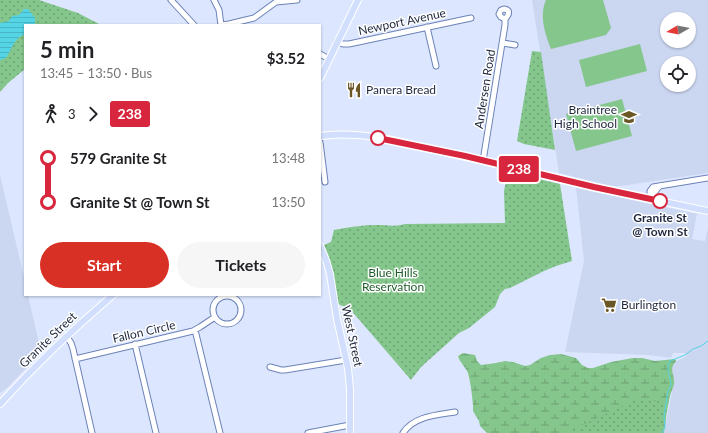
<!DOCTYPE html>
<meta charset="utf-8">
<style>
body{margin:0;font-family:Lato,sans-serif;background:#f6f6f6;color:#202124;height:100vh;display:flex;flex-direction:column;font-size:15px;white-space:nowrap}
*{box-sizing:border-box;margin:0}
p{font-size:13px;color:#757577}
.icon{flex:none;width:22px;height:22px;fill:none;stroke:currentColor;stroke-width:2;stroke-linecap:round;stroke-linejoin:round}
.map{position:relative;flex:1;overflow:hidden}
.side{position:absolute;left:24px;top:24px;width:297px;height:272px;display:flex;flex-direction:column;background:#fff;border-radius:0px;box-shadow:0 1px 3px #0004}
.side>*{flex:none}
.badge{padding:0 8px;border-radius:3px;font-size:14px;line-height:26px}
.needle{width:26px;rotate:261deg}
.controls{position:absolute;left:660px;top:12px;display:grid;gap:8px}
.controls a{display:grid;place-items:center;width:36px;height:36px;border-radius:50%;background:#fff;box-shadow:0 1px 3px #0004;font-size:20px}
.map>.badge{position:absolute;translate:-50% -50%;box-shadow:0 0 0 2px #fff}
.legs{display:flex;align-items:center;gap:6px;height:44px;padding:0 16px;font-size:13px}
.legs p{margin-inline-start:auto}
.summary{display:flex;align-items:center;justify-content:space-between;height:68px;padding:0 16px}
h1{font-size:22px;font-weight:700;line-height:30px}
.cta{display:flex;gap:8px;margin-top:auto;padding:8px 16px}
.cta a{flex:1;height:46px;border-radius:24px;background:#d93025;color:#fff;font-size:16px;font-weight:700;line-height:46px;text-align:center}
.cta a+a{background:#f6f6f6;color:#202124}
ul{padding:0 16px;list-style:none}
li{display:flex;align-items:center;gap:14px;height:44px;font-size:15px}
li i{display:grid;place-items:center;width:6px;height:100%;margin:0 5px;background:currentColor}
li i::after{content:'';width:10px;height:10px;margin:-5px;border:3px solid;border-radius:50%;background:#fff}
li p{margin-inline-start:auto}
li:first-child i{background:linear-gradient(#0000 50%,currentColor 0)}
li:last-child i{background:linear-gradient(currentColor 50%,#0000 0)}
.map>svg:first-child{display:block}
.built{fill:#cbd6f1;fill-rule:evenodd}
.grass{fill:#85c68c}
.wetland{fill:url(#wetland-marsh)}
.park{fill:url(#park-dots)}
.water{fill:url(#water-rules)}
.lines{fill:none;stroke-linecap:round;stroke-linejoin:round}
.stream{stroke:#54d4e4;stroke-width:1}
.minor-casing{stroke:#6c82b8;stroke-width:7}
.major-casing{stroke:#fff;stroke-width:8}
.minor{stroke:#fff;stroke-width:5}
.major{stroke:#d1defd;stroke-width:6}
.line-1-casing{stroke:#fff;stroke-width:9}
.line-1{stroke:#d7263d;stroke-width:6}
.stop-1-dot{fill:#fff;stroke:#d7263d;stroke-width:2}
.labels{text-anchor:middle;stroke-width:3;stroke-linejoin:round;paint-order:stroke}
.street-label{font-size:12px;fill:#1f283f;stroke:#fff}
.poi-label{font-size:12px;fill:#1f283f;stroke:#fff;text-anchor:start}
.stop-label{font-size:12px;font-weight:bold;fill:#1f283f;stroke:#fff}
.park-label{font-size:12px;fill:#1f5e2b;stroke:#fff}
</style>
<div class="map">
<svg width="708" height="433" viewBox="0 0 708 433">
<defs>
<pattern id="wetland-marsh" width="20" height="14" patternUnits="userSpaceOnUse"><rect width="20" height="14" fill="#85c68c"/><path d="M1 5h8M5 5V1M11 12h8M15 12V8" fill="none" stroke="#6ca174"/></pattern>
<pattern id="park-dots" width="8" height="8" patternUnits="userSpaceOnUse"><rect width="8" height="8" fill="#85c68c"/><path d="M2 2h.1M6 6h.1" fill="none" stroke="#6ca174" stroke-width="1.8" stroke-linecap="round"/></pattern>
<pattern id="water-rules" width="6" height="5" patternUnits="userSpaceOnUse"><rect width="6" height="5" fill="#54d4e4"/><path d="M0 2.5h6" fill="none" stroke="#49b6c5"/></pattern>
</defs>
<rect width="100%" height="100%" fill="#dce7ff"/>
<!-- built -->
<path class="built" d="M532,0H708V173L621,186H611L559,173ZM667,19H689V41H667ZM667,63H689V85H667Z
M0,175L25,281V295H28L41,352L8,387L0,393Z
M576,188L697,214L692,239L705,241L708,228V433H664L673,387L671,364L687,356L685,353H673L671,358L649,355L565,352L584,261Z"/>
<!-- grass -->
<path class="grass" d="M546,0H603L611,28L606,35L551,49C545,33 539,16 546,0Z
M640,44L647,71L586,87L579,60Z
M622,99L632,136L576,151L566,114Z"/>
<!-- wetland -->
<path class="wetland" d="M463,353L475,355L477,361L481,365L496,363L505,361L513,362L525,366L530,365L541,358L550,355L561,354L576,358L582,365L588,368H593L611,362L633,358H642L655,361L675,359L676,361C668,370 675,374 674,384C673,388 672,390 671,393C670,396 669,399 669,402C666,412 666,423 664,433H487L480,426L479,421L473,411V406C472,395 471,384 468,373C465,366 460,363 458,356Z"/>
<!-- park -->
<path class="park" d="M0,0H39L78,13L101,25H25V69L8,83L0,92Z
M532,51L541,52L555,150L524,144L517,141Z
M508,172L560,184L572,261L556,266L544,271L510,288L505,289L500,294L495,307L469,328L459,333L421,367L411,380L350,309L338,304C335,283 332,264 324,245L331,242L334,230C348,227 363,225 377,225C387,225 396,227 405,224L505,223L504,191Z
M640,398L667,403L661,433H565Z"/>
<!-- water -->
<path class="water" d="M24,9H28L35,18V25H25V34C13,39 12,49 6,58L0,60V23L9,21L12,16L19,15Z"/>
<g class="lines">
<!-- stream -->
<path class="stream" d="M662,433L665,427L664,416L668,391L671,385C671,376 665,369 670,361L685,355L693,349L701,346L708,341"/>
<!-- minor casing -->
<g class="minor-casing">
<path id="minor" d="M171,0L194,25
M214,0L219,10L221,25
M504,9C511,10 509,15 505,19L501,17L499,14L501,10Z
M221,25L229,24L254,18L276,2L297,0
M427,27L436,66
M337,42L343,44H349L471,18
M503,43L515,45
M320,54L329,59
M320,142L325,182
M483,161L505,25V19
M650,199V191L653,187L708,178
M650,199C655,195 655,189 660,186
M213 310a14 14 0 1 1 28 0a14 14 0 1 1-28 0Z
M195,330L220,433
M67,337L71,343L73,349L92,433
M135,344L156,433
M75,359L193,331L200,327L215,317
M270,367L281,370H285L346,360
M308,433L350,425
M403,433C414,416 437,415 455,412"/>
</g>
<!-- major casing -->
<g class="major-casing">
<path id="major" d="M320,78L358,0
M320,136C347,132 370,136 397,141L602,189L708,211
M320,246L326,260L330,274L337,319L348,368L350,389V433
M0,404C35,365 73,329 113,295"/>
</g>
<!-- minor -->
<use href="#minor" class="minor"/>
<!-- major -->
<use href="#major" class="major"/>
</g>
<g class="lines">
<!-- line-1 casing -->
<g class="line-1-casing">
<path id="line-1" d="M378,138L465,156L594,187L660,201"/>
</g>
<!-- line-1 -->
<use href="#line-1" class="line-1"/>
</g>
<!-- icons -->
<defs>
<g id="restaurant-bare" transform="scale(1.2)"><path d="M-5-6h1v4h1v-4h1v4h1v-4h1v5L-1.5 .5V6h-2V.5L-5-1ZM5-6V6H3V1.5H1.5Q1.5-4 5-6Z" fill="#6b5726" stroke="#fff" stroke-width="2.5" paint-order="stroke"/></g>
<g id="school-bare" transform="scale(1.2)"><path d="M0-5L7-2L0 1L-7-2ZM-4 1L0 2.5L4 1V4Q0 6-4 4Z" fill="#6b5726" stroke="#fff" stroke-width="2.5" paint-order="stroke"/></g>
<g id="supermarket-bare" transform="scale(1.2)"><path d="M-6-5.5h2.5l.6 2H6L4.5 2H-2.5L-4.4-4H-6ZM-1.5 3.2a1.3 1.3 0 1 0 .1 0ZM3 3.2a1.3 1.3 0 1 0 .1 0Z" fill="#6b5726" stroke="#fff" stroke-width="2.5" paint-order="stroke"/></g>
</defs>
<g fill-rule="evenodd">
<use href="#restaurant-bare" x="354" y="90"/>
<use href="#school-bare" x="629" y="117"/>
<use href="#supermarket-bare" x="609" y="305"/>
</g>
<!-- markers -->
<g class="stop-1-dot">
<circle cx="378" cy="138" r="7"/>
<circle cx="660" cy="201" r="7"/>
</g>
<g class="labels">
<!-- street labels -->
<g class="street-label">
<text transform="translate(402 22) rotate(-12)" y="4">Newport Avenue</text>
<text transform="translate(485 89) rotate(-81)" y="4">Andersen Road</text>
<text transform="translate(144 332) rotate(-13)" y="4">Fallon Circle</text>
<text transform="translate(352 336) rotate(78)" y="4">West Street</text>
<text transform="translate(48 340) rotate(-44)" y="4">Granite Street</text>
</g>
<!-- poi labels -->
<g class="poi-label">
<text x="366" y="94">Panera Bread</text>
<text x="617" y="114" text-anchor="end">Braintree<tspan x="617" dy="14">High School</tspan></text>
<text x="621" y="309">Burlington</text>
</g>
<!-- stop labels -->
<g class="stop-label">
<text x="660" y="222">Granite St<tspan x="660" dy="14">@ Town St</tspan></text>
</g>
<!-- park labels -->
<g class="park-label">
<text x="393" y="277">Blue Hills<tspan x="393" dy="14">Reservation</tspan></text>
</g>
</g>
</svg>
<div class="controls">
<a><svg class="needle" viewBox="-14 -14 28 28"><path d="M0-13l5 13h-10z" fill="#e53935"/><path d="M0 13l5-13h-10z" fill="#757577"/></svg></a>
<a><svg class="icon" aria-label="locate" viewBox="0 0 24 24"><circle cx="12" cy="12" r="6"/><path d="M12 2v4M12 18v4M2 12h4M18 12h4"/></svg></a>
</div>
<b class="badge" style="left:519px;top:169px;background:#d7263d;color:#fff">238</b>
<section class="side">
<div class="summary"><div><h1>5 min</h1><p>13:45 – 13:50 · Bus</p></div><b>$3.52</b></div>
<div class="legs"><svg class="icon" aria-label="walk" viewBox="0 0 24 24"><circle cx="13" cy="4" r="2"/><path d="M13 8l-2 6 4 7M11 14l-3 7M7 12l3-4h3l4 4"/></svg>3<svg class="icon" aria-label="forward" viewBox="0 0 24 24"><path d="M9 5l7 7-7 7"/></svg><b class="badge" style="background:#d7263d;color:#fff">238</b></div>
<ul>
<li><i style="color:#d7263d"></i><b>579 Granite St</b><p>13:48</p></li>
<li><i style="color:#d7263d"></i><b>Granite St @ Town St</b><p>13:50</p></li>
</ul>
<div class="cta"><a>Start</a><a>Tickets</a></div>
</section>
</div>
